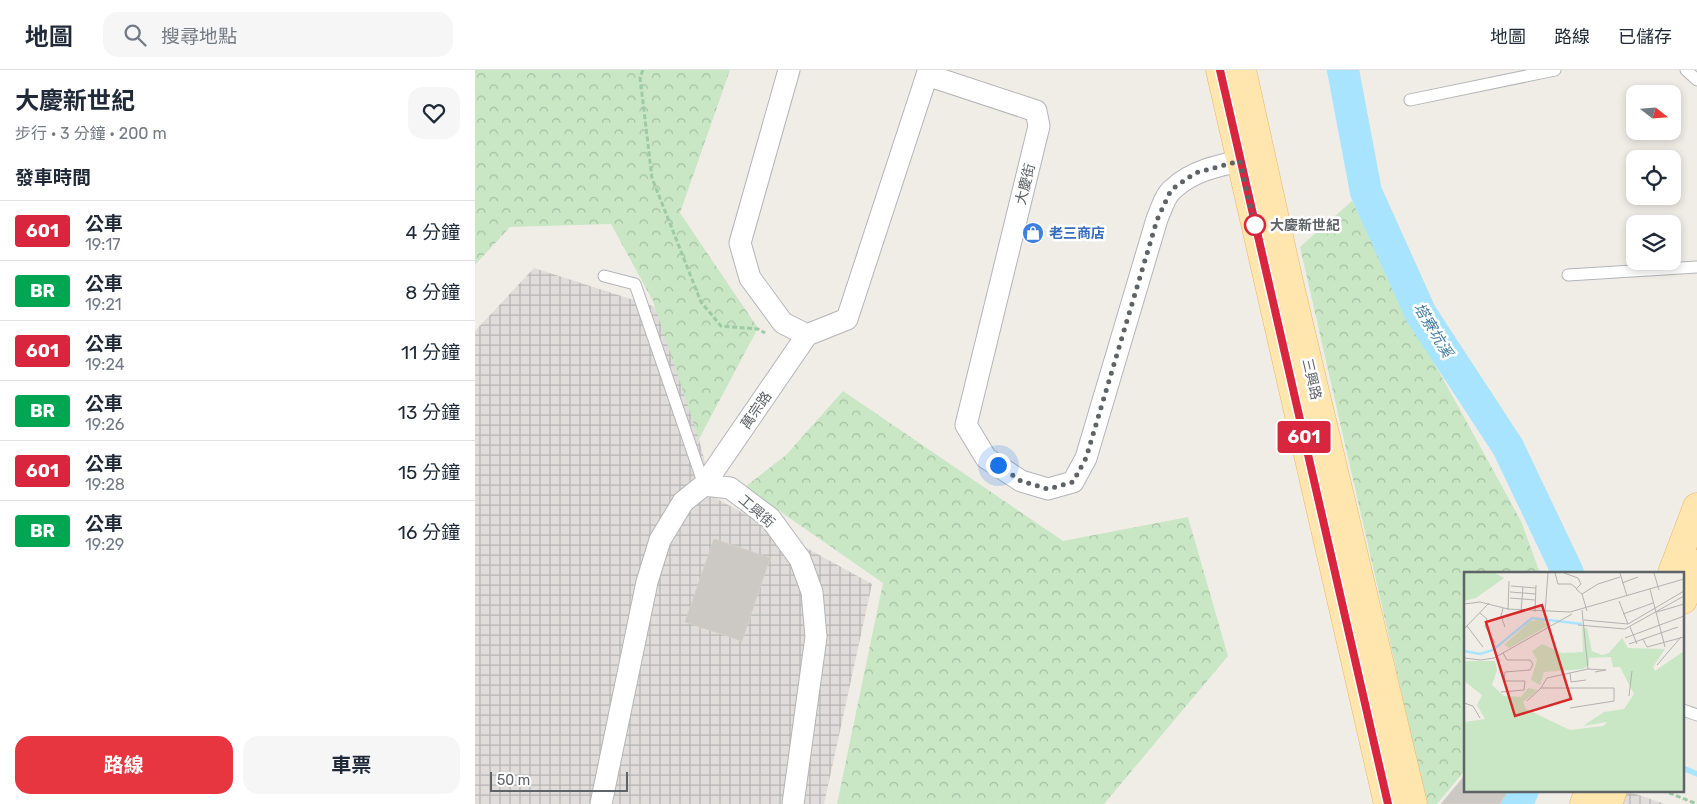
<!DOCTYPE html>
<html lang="zh-TW">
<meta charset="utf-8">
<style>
body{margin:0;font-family:Rubik,"Noto Sans TC",sans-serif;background:#f6f6f7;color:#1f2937;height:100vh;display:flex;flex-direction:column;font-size:19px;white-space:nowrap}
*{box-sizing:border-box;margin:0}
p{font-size:16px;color:#747a83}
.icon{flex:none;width:28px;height:28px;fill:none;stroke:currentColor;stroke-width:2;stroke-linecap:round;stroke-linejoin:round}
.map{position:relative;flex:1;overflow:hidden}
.sheet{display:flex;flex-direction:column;background:#fff;width:475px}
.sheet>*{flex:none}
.badge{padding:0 10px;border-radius:4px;font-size:18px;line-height:32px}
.needle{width:32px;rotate:107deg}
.controls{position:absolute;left:1151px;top:15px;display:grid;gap:10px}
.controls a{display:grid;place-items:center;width:55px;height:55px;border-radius:10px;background:#fff;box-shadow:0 2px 8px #0003;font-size:25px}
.scale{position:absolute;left:15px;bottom:12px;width:138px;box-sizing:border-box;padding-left:5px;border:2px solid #5e6367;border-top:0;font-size:14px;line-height:18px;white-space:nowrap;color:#5e6367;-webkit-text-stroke:4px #fff;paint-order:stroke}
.you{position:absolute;width:25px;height:25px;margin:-12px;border:4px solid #fff;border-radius:50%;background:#1a73e8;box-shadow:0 0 0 8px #1a73e833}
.map>.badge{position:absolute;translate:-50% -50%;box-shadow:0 0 0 2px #fff}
h2{padding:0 15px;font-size:19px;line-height:45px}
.round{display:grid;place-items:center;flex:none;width:52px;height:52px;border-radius:15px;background:#f6f6f7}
.overview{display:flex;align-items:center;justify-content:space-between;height:85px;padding:0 15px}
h1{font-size:24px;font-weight:700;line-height:38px}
.cta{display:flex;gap:10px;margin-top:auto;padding:10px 15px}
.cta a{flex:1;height:58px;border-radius:15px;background:#e73640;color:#fff;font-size:20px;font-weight:700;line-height:58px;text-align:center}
.cta a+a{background:#f6f6f7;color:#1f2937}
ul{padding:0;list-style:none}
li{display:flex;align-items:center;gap:15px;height:60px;padding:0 15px;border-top:1px solid #e0e1e3}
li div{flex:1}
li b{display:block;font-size:19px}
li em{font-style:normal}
li .badge{min-width:55px;font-weight:700;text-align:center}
header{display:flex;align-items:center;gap:30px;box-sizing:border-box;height:70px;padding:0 25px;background:#fff;border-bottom:1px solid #e0e1e3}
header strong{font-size:24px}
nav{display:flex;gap:28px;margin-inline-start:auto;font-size:18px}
.search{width:350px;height:45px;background:#f6f6f7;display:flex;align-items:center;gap:12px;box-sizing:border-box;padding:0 18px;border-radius:15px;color:#747a83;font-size:19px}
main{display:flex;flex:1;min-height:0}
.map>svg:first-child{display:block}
.industrial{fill:url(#industrial-grid)}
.forest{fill:url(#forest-crowns)}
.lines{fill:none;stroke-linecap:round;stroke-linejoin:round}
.stream{stroke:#a9e4fe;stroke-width:5.5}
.river{stroke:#a9e4fe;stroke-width:32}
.building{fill:#ccc8c4;stroke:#d5cec5}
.lane-casing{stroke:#b2b5b9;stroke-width:13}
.street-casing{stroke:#b2b5b9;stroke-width:23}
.primary-casing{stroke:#efb561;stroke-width:29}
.path{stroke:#9ecaa5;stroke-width:3;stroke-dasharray:5 2.5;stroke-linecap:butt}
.lane{stroke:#fff;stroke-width:11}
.street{stroke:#fff;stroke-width:21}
.primary{stroke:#fee6ae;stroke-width:28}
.line-casing{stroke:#fff;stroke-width:11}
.line{stroke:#d7263d;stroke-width:8}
.walk{stroke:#5e6367;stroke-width:5;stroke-dasharray:0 9}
.stop-dot{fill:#fff;stroke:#d7263d;stroke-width:2.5}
.labels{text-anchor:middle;stroke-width:5;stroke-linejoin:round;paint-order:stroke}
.street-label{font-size:14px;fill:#5e6367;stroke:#fff}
.stop-label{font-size:14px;font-weight:bold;fill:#5e6367;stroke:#fff;text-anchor:start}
.shop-label{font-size:14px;font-weight:bold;fill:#366cbe;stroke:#fff;text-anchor:start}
.water-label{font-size:15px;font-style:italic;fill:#3f7b9f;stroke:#fff}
.inset-river{fill:none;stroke:#a9e4fe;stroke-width:2.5}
.inset-road{fill:none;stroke:#b2b2b0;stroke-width:1}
.view{fill:#d62828;fill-opacity:0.15;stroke:#d62828;stroke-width:2.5}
.inset-edge{fill:none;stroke:#5e6367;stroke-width:2.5}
</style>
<header>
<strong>地圖</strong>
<div class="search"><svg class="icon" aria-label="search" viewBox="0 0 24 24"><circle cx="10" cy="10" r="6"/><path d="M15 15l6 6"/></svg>搜尋地點</div>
<nav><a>地圖</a><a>路線</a><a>已儲存</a></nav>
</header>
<main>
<section class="sheet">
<div class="overview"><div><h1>大慶新世紀</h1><p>步行 · 3 分鐘 · 200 m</p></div><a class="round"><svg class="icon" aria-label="heart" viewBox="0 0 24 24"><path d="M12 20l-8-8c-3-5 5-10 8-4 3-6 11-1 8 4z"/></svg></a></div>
<h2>發車時間</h2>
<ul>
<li><span class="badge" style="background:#d7263d;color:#fff">601</span><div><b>公車</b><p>19:17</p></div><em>4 分鐘</em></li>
<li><span class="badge" style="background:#00a651;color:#fff">BR</span><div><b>公車</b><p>19:21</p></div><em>8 分鐘</em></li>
<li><span class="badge" style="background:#d7263d;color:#fff">601</span><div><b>公車</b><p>19:24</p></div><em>11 分鐘</em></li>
<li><span class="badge" style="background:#00a651;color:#fff">BR</span><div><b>公車</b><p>19:26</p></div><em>13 分鐘</em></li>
<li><span class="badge" style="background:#d7263d;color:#fff">601</span><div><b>公車</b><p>19:28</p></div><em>15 分鐘</em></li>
<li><span class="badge" style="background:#00a651;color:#fff">BR</span><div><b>公車</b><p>19:29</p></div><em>16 分鐘</em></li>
</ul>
<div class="cta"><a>路線</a><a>車票</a></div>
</section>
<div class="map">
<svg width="1222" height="734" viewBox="0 0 1222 734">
<defs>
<pattern id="industrial-grid" width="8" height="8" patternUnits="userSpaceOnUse" patternTransform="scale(1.25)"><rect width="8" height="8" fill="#dfdcd9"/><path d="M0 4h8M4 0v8" fill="none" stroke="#b8b6b4"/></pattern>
<pattern id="forest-crowns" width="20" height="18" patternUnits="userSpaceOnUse" patternTransform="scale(1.25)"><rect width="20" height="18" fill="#c9e7c4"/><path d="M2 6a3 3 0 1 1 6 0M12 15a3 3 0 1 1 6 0" fill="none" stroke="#a6bfa3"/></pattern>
</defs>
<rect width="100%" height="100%" fill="#f0ede7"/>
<!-- industrial -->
<path class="industrial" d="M59,198L190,240L239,427L397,514L349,734H0V261Z
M1149,720L1190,734H1144Z"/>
<!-- forest -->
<path class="forest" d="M0,0H255L205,143L283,258L224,369L178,231L136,154L35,157L0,195Z
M877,131L944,265L1046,451L1065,503H991V699L962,734H952L825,177Z
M368,321L588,471L713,447L753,586L629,734H362L408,513L270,417L311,385Z"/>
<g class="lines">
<!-- stream -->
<path class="stream" d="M1208,698L1222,704"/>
<!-- river -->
<path class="river" d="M868,0L891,122L946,244L1033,377L1093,503
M1042,734L1048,720"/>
</g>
<!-- building -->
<path class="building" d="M239,469L295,488L267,571L210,552Z
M991,704V720H1033L1025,734H966Z"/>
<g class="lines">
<!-- lane casing -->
<g class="lane-casing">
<path id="lane" d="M1211,0L1222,10
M935,30L1080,0
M1093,205L1222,197
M129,206L160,214L229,415
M1208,640L1222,645"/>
</g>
<!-- street casing -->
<g class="street-casing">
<path id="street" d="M314,0L265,173L275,208L308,253L332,265L372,249L452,5L561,41L564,56L491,355L511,388L546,411L573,419L598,412L611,388L682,149C686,140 690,125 698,119C720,98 752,94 780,88
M229,415L332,265
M126,734L172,512L185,470L208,432L229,415L255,418L295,448L325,489L337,522L341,567L318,734"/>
</g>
<!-- primary casing -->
<g class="primary-casing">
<path id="primary" d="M745,0L913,734
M767,0L814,212L938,734
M1197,503L1222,437
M1208,530L1222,494
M1109,734L1114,720
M1133,734L1138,720"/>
</g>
<!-- path -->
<path class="path" d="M168,0L165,7L177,108L226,232L246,256L283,259L290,263
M1187,720L1222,734"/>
<!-- lane -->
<use href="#lane" class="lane"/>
<!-- street -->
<use href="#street" class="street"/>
<!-- primary -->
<use href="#primary" class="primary"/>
</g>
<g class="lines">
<!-- line casing -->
<g class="line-casing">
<path id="line" d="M745,0L913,734"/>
</g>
<!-- line -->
<use href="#line" class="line"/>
<!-- walk -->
<path class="walk" d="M523,395L546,411L573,419L598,412L611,388L682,150L696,120L720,103L765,91L782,164L780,155"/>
</g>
<!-- icons -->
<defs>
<g id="shop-disc" transform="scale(1.125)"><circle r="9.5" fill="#3f7fe0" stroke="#fff"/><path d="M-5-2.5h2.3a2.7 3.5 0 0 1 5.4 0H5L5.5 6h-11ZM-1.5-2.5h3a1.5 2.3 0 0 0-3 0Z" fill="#fff"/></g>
</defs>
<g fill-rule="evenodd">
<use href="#shop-disc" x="558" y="163"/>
</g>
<!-- markers -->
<circle class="stop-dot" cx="780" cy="155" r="10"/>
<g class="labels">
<!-- street labels -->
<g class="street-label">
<text transform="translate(550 114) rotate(-76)" y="5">大慶街</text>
<text transform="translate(837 309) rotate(77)" y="5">三興路</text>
<text transform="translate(281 340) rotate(-55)" y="5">萬宗路</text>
<text transform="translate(282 441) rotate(41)" y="5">工興街</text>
</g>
<!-- stop labels -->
<g class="stop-label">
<text x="795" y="160">大慶新世紀</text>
</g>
<!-- shop labels -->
<g class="shop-label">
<text x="574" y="168">老三商店</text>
</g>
<!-- water labels -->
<g class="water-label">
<text transform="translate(958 260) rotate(59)" y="5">塔寮坑溪</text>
</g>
</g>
<!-- overview -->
<g transform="translate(989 502)">
<rect width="220" height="220" fill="#f0ede7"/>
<path d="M0,1H31L40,6L12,26L0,29ZM82,47L80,51L85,53L45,76L40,73L66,49ZM118,55L123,56L128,79L138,83L145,81L158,66L164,76L201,77L189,95L191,99L220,79V219H0V150L21,147L13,133L18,123L0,109V89H31L33,98L28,113L40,124L57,125L64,116L74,118L59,130L62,137L106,158L139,154L143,150L119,154L140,140L160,137L170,122L156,95H149L147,85L125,86V93L119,97L80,100L76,113L67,108L73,88L68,79L78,72L98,81L119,80Z" fill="#c9e7c4"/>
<path class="inset-river" d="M0,79L16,82L29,78L68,46L118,52"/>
<path class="inset-road" d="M91,1L94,12H107L112,16M100,1L114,6L117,12L112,17L118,22M156,1L163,24M190,1L195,18M158,11L174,5M47,14L72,16M186,17L201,75M46,20L72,22M46,26L71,28M155,29L164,52M0,32L16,30L44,37L106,40L220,7M39,36L37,44L41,55M44,38L45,9M123,39L118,22L134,12L156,5M57,40L59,15M71,40L72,13M193,40L220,32M16,41L23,47L21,54L31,71M81,41L84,1M159,42L189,31M120,48L164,52L220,19M114,53L161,57L220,24M3,54L19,75M166,55L173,72M0,57L25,31M161,66L220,44M179,67L183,75L220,65M165,72L214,55M0,86L17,88L30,86L108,42M193,93L217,65M124,97L142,98L131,100M106,101L107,110L122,108M37,120L60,118L61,109H40L41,100L66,98L69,92L66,88H43L39,81M165,124L168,99M63,129L77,116M0,131L9,134L16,146M106,136L150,129V116H77L83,106L124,97L118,38"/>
<path class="view" d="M78,33L107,127L51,144L22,50Z"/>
<rect width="220" height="220" class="inset-edge"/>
</g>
</svg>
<div class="controls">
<a><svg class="needle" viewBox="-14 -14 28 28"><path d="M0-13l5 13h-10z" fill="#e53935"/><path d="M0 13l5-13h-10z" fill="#747a83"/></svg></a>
<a><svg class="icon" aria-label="locate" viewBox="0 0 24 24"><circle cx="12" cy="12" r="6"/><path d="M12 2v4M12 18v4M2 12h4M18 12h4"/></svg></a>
<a><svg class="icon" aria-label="layers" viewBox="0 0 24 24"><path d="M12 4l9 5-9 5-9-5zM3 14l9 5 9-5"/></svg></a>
</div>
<div class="scale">50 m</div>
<div class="you" style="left:523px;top:395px"></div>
<b class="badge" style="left:829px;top:367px;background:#d7263d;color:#fff">601</b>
</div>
</main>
